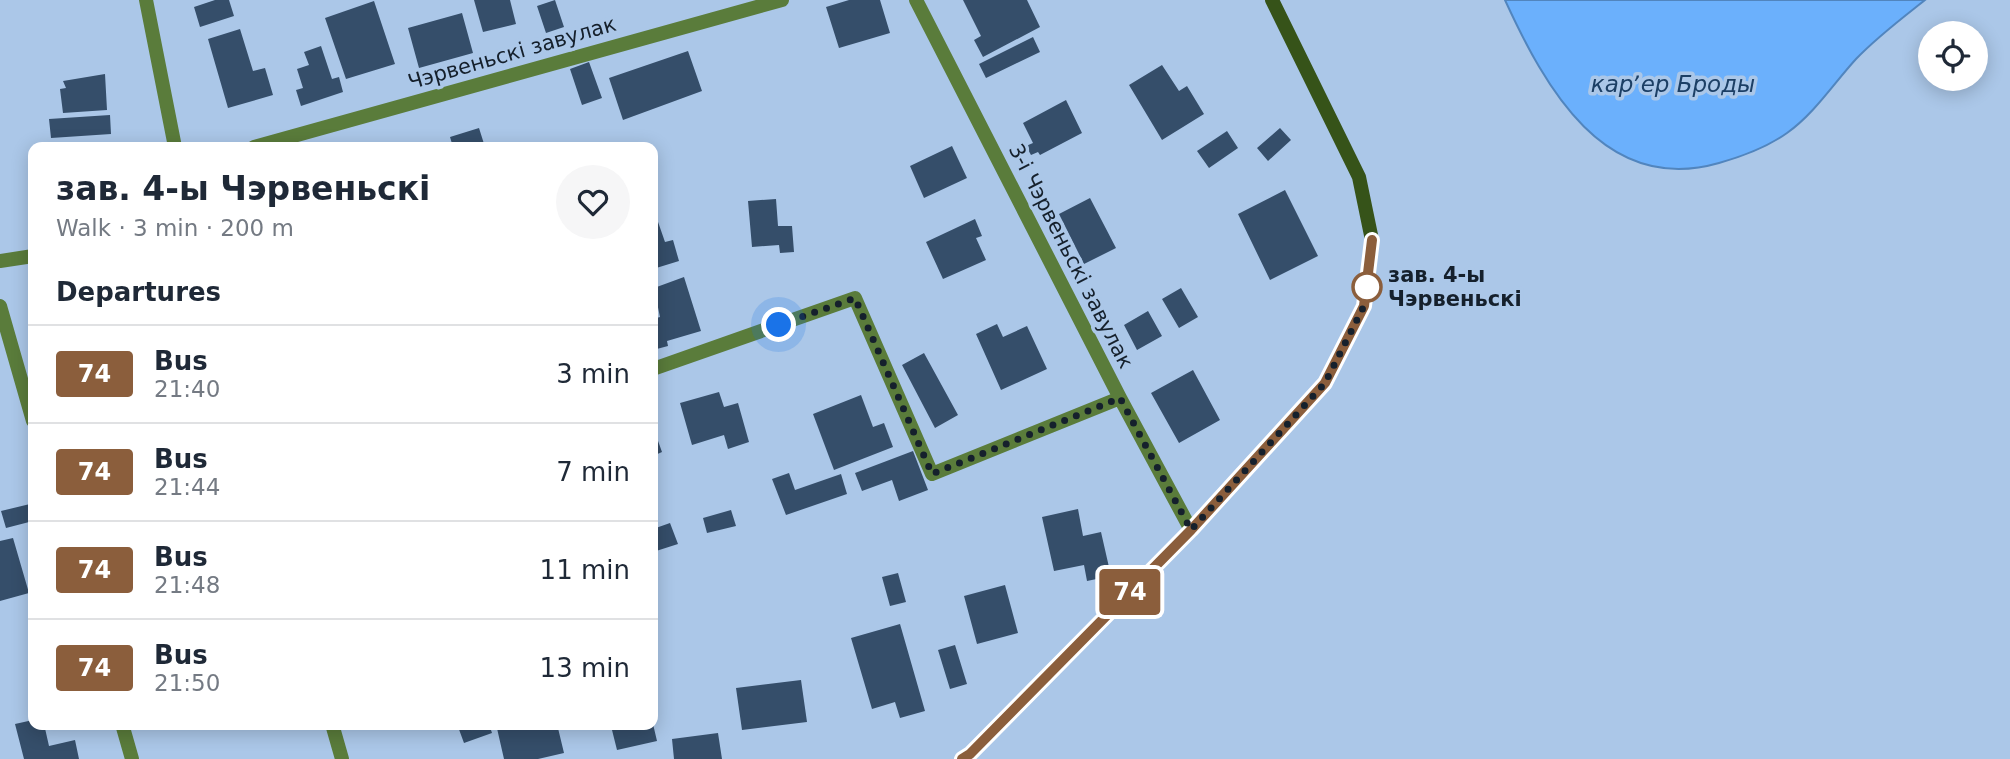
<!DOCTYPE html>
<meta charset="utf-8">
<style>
body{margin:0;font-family:"DejaVu Sans",sans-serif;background:#f6f6f7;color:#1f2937;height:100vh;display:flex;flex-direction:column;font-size:26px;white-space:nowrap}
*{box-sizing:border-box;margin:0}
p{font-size:23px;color:#747a83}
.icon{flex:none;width:38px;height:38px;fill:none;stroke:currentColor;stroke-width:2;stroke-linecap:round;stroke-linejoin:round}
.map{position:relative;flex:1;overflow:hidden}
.panel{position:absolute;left:28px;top:142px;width:630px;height:588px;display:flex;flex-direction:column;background:#fff;border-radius:14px;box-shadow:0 4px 18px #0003}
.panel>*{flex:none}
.badge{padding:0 14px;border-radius:5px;font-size:24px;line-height:46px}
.buttons{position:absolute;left:1918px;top:21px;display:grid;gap:14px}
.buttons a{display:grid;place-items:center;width:70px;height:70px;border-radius:50%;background:#fff;box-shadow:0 4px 18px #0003;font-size:35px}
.you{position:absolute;width:35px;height:35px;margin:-18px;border:5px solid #fff;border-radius:50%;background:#1a73e8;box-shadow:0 0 0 10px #1a73e833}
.map>.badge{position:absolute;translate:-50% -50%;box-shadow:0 0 0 4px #fff}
h2{padding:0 28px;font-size:26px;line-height:63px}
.round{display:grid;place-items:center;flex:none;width:74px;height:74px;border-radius:37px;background:#f6f6f7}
.overview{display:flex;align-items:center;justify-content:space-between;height:119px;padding:0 28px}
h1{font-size:33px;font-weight:700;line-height:52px}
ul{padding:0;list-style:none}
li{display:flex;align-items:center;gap:21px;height:98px;padding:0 28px;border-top:2px solid #e0e1e3}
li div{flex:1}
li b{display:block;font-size:26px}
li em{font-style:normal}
li .badge{min-width:77px;font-weight:700;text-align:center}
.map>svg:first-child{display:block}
.water{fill:#6bb0fc;stroke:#5185be;stroke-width:2}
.building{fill:#354e6a}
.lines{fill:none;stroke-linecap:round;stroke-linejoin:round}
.street{stroke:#5a7c3b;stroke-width:14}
.secondary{stroke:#365319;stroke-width:14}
.line-casing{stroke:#fff;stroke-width:16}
.line{stroke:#8b5e3c;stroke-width:10}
.walk{stroke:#15202c;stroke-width:7;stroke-dasharray:0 12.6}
.stop-dot{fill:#fff;stroke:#8b5e3c;stroke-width:3.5}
.labels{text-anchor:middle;stroke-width:7;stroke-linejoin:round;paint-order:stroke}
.street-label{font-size:21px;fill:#15202c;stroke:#abc7e8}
.stop-label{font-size:21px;font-weight:bold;fill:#15202c;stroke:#abc7e8;text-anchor:start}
.water-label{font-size:23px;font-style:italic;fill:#1c3f65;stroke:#abc7e8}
</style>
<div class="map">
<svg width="2010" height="759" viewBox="0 0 2010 759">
<rect width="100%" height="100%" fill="#abc7e8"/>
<!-- water -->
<path class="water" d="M1505,0H1925C1901,19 1877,37 1856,59C1834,83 1814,114 1787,133C1766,148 1744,156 1719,163C1604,196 1545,87 1505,0Z"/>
<!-- building -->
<path class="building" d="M215,0H229L234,16L200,27L194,7Z
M474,0H510L516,24L483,32Z
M555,0L564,27L546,33L537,6Z
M849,0H880L890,33L839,48L826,7Z
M963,0H1027L1040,27L983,57L974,40L981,36Z
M374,1L395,64L346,79L325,18Z
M462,13L473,53L419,68L408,28Z
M240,29L253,71L265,68L273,95L228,108L208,39Z
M1033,37L1040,52L986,78L979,64Z
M321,46L332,79L339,77L343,92L301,106L296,90L303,88L297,69L309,65L304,52Z
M688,51L702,91L623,120L609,78Z
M589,62L602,98L582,105L570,69Z
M1162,65L1179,91L1187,86L1204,114L1162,140L1129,85Z
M105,74L107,110L63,113L60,89L66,88L63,81Z
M1066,100L1082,133L1040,155L1038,152L1031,155L1026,146L1033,143L1023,123Z
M110,115L111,134L51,138L49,119Z
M479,128L485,147H453L450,137Z
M1280,128L1291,140L1268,161L1257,148Z
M1227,131L1238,148L1209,168L1197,151Z
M952,146L967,178L924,198L910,166Z
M1285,190L1318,256L1270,280L1238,214Z
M1090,198L1116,248L1084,264L1059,214Z
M776,199L778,226H792L794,252L780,253L779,245L752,247L748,201Z
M657,219L665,242L673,240L679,261L653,269V221Z
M975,219L982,236L976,238L986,260L943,279L926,242Z
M684,277L701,331L667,341L668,346L653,350V319L660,317L654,288Z
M1181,288L1198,317L1179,328L1162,299Z
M1148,311L1162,336L1137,350L1124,325Z
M997,324L1003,337L1027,326L1047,369L1001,390L976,334Z
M924,353L958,415L935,428L902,365Z
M1193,370L1220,420L1179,443L1151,393Z
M719,392L724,407L738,403L749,442L728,449L724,435L692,445L680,403Z
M861,395L873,427L884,423L893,447L834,470L813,414Z
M653,427L662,452L653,456Z
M913,451L928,490L899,501L892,480L862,491L855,473Z
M789,473L795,490L841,474L847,494L786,515L772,479Z
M30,504L33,521L6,528L1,511Z
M1078,509L1083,536L1101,532L1111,576L1087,581L1084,565L1054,571L1042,517Z
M731,510L736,526L707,533L703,518Z
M670,523L678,544L653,552V529Z
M13,538L29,593L0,601V541Z
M898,573L906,602L890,606L882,577Z
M1005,585L1018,633L977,644L964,596Z
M900,624L925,711L900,718L895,702L872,709L851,638Z
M955,645L967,684L950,689L938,650Z
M801,680L807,722L742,730L736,688Z
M33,720V724H44L49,746L75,740L79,759H24L15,724Z
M457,724H489L492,733L464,743Z
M496,724H557L564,753L538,759H504Z
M595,724H653L657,741L617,750L611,726L596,729Z
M718,733L722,759H674L672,739Z"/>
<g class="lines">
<!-- street -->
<path class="street" d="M146,0L175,147
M916,0L1120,398L1191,530
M254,147L782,0
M0,261L33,256
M0,306L33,421
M653,369L855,298L932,474L1120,398
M122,724L132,759
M332,724L342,759"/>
<!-- secondary -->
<path class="secondary" d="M962,759L970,754L1191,530L1325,383L1364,306L1372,240L1359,177L1272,0"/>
</g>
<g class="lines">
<!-- line casing -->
<g class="line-casing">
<path id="line" d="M962,759L970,754L1191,530L1325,383L1364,306L1372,240"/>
</g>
<!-- line -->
<use href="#line" class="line"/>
<!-- walk -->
<path class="walk" d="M779,325L855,298L932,474L1120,398L1191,530L1325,383L1364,306L1367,284V287"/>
</g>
<!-- markers -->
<circle class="stop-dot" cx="1367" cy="287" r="14"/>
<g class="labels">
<!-- street labels -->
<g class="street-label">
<text transform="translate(512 53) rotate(-16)" y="7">Чэрвеньскі завулак</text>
<text transform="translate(1071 256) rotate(63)" y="7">3-і Чэрвеньскі завулак</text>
</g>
<!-- stop labels -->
<g class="stop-label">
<text x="1388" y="282">зав. 4-ы<tspan x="1388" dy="24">Чэрвеньскі</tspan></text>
</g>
<!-- water labels -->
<g class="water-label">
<text x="1673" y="92">карʼер Броды</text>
</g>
</g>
</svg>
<div class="buttons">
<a><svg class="icon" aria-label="locate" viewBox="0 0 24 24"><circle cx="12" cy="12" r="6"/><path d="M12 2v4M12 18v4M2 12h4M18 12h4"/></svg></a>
</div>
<div class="you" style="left:779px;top:325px"></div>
<b class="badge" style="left:1130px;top:592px;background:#8b5e3c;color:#fff">74</b>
<section class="panel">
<div class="overview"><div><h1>зав. 4-ы Чэрвеньскі</h1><p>Walk · 3 min · 200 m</p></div><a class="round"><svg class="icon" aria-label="heart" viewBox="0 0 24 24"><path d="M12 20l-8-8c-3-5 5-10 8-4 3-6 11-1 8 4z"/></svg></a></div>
<h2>Departures</h2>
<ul>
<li><span class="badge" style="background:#8b5e3c;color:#fff">74</span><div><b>Bus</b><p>21:40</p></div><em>3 min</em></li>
<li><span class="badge" style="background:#8b5e3c;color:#fff">74</span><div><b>Bus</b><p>21:44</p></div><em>7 min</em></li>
<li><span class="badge" style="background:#8b5e3c;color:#fff">74</span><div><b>Bus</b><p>21:48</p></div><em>11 min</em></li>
<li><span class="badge" style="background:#8b5e3c;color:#fff">74</span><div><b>Bus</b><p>21:50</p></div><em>13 min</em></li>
</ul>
</section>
</div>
